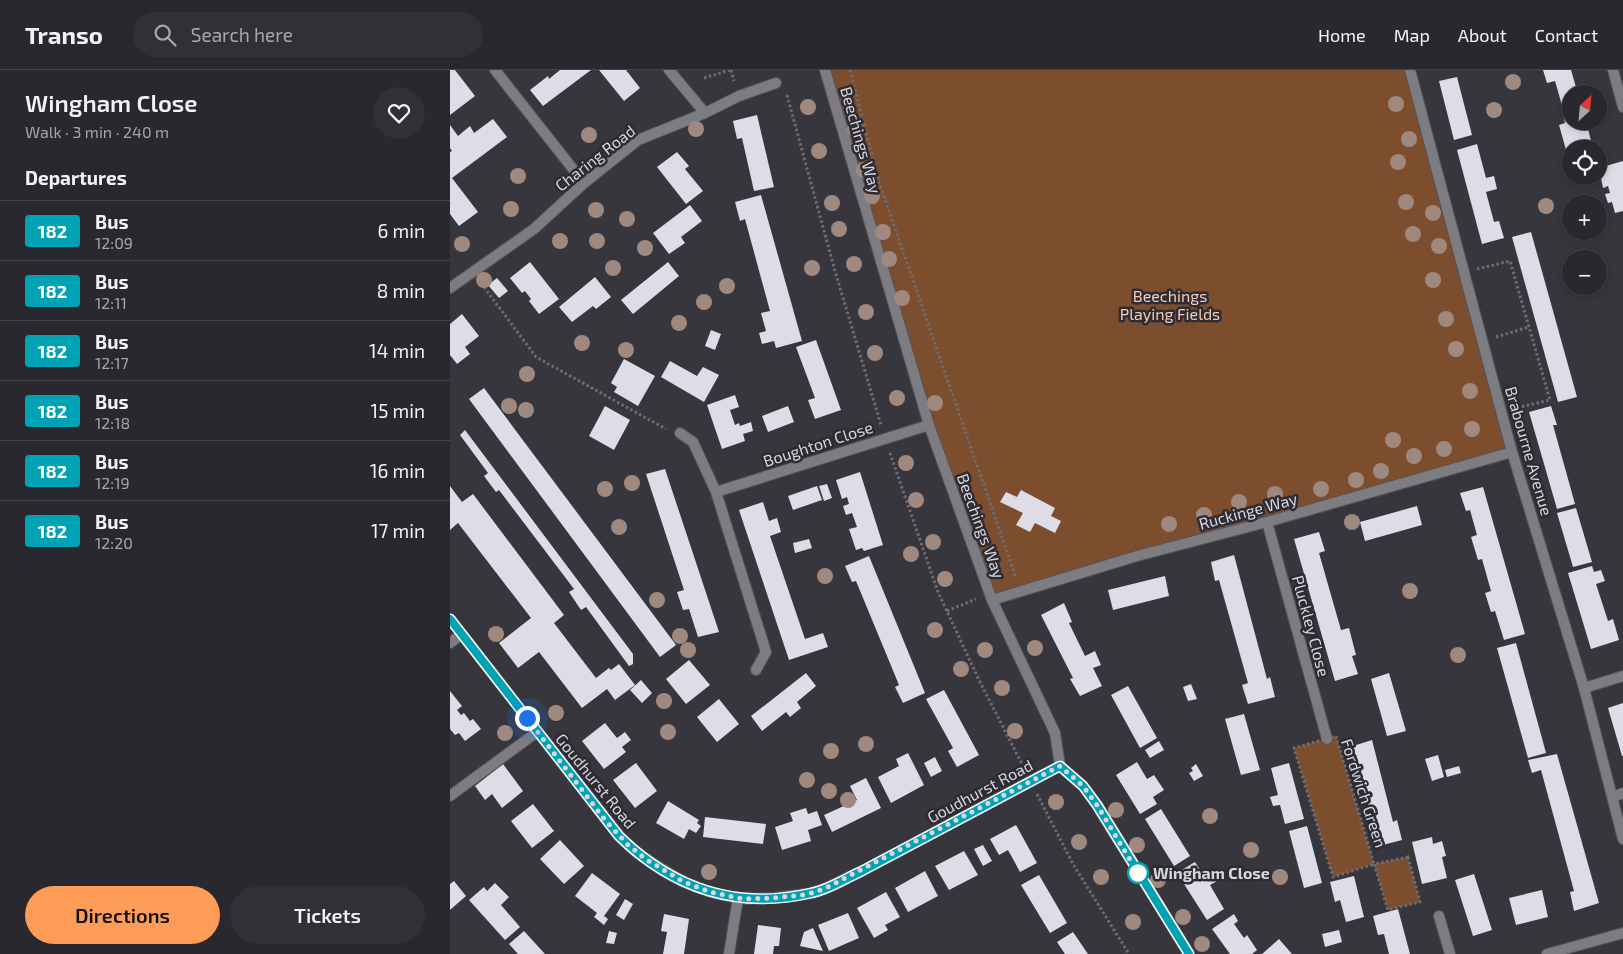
<!DOCTYPE html>
<meta charset="utf-8">
<style>
body{margin:0;font-family:"Exo 2",sans-serif;background:#313036;color:#f1f3f6;height:100vh;display:flex;flex-direction:column;font-size:19px;white-space:nowrap}
*{box-sizing:border-box;margin:0}
p{font-size:16px;color:#a5a6aa}
.icon{flex:none;width:28px;height:28px;fill:none;stroke:currentColor;stroke-width:2;stroke-linecap:round;stroke-linejoin:round}
.map{position:relative;flex:1;overflow:hidden}
.details{display:flex;flex-direction:column;background:#29282e;width:450px}
.details>*{flex:none}
.badge{padding:0 10px;border-radius:4px;font-size:18px;line-height:32px}
.needle{width:32px;rotate:26deg}
.tools{position:absolute;left:1112px;top:15px;display:grid;gap:10px}
.tools a{display:grid;place-items:center;width:45px;height:45px;border-radius:50%;background:#29282e;box-shadow:0 2px 8px #0003,0 0 0 1px #45444a;font-size:25px}
.you{position:absolute;width:25px;height:25px;margin:-12px;border:4px solid #fff;border-radius:50%;background:#1a73e8;box-shadow:0 0 0 8px #1a73e833}
.map>.badge{position:absolute;translate:-50% -50%;box-shadow:0 0 0 2px #fff}
h2{padding:0 25px;font-size:19px;line-height:45px}
.round{display:grid;place-items:center;flex:none;width:52px;height:52px;border-radius:26px;background:#313036}
.headline{display:flex;align-items:center;justify-content:space-between;height:85px;padding:0 25px}
h1{font-size:24px;font-weight:600;line-height:38px}
.primary-button{display:flex;gap:10px;margin-top:auto;padding:10px 25px}
.primary-button a{flex:1;height:58px;border-radius:30px;background:#fd9c57;color:#111;font-size:20px;font-weight:600;line-height:58px;text-align:center}
.primary-button a+a{background:#313036;color:#f1f3f6}
ul{padding:0;list-style:none}
li{display:flex;align-items:center;gap:15px;height:60px;padding:0 25px;border-top:1px solid #45444a}
li div{flex:1}
li b{display:block;font-size:19px}
li em{font-style:normal}
li .badge{min-width:55px;font-weight:700;text-align:center}
header{display:flex;align-items:center;gap:30px;box-sizing:border-box;height:70px;padding:0 25px;background:#29282e;border-bottom:1px solid #45444a}
header strong{font-size:24px}
nav{display:flex;gap:28px;margin-inline-start:auto;font-size:18px}
.search{width:350px;height:45px;background:#313036;display:flex;align-items:center;gap:12px;box-sizing:border-box;padding:0 18px;border-radius:28px;color:#a5a6aa;font-size:19px}
main{display:flex;flex:1;min-height:0}
.map>svg:first-child{display:block}
.green{fill:#7d4e2e}
.building{fill:#dedce6}
.lines{fill:none;stroke-linecap:round;stroke-linejoin:round}
.service-casing{stroke:#54535a;stroke-width:12}
.minor-casing{stroke:#54535a;stroke-width:12}
.tertiary-casing{stroke:#54535a;stroke-width:12}
.path{stroke:#6d6c72;stroke-width:3;stroke-dasharray:2.5 2.5;stroke-linecap:butt}
.service{stroke:#7d7d81;stroke-width:10}
.minor{stroke:#7d7d81;stroke-width:10}
.tertiary{stroke:#7d7d81;stroke-width:10}
.tree{fill:#9f897f}
.line-casing{stroke:#fff;stroke-width:11}
.line{stroke:#00a3b4;stroke-width:8}
.walk{stroke:#d8d7dc;stroke-width:5;stroke-dasharray:0 9}
.stop-dot{fill:#fff;stroke:#00a3b4;stroke-width:2.5}
.labels{text-anchor:middle;stroke-width:5;stroke-linejoin:round;paint-order:stroke}
.street-label{font-size:16px;fill:#d8d7dc;stroke:#2d2b33}
.park-label{font-size:16px;fill:#f4cdb5;stroke:#2d2b33}
.stop-label{font-size:16px;font-weight:bold;fill:#d8d7dc;stroke:#2d2b33;text-anchor:start}
</style>
<header>
<strong>Transo</strong>
<div class="search"><svg class="icon" aria-label="search" viewBox="0 0 24 24"><circle cx="10" cy="10" r="6"/><path d="M15 15l6 6"/></svg>Search here</div>
<nav><a>Home</a><a>Map</a><a>About</a><a>Contact</a></nav>
</header>
<main>
<section class="details">
<div class="headline"><div><h1>Wingham Close</h1><p>Walk · 3 min · 240 m</p></div><a class="round"><svg class="icon" aria-label="heart" viewBox="0 0 24 24"><path d="M12 20l-8-8c-3-5 5-10 8-4 3-6 11-1 8 4z"/></svg></a></div>
<h2>Departures</h2>
<ul>
<li><span class="badge" style="background:#00a3b4;color:#fff">182</span><div><b>Bus</b><p>12:09</p></div><em>6 min</em></li>
<li><span class="badge" style="background:#00a3b4;color:#fff">182</span><div><b>Bus</b><p>12:11</p></div><em>8 min</em></li>
<li><span class="badge" style="background:#00a3b4;color:#fff">182</span><div><b>Bus</b><p>12:17</p></div><em>14 min</em></li>
<li><span class="badge" style="background:#00a3b4;color:#fff">182</span><div><b>Bus</b><p>12:18</p></div><em>15 min</em></li>
<li><span class="badge" style="background:#00a3b4;color:#fff">182</span><div><b>Bus</b><p>12:19</p></div><em>16 min</em></li>
<li><span class="badge" style="background:#00a3b4;color:#fff">182</span><div><b>Bus</b><p>12:20</p></div><em>17 min</em></li>
</ul>
<div class="primary-button"><a>Directions</a><a>Tickets</a></div>
</section>
<div class="map">
<svg width="1173" height="884" viewBox="0 0 1173 884">
<rect width="100%" height="100%" fill="#37363d"/>
<!-- green -->
<path class="green" d="M375,0H960L1062,382L542,530L479,355Z
M886,666L924,794L958,787L970,832L938,840L924,794L883,807L844,678Z"/>
<!-- building -->
<path class="building" d="M0,0H5L25,26L0,45Z
M110,0H141L93,36L80,20L98,6L99,9Z
M149,0H176L190,18L174,31Z
M1093,0H1121L1128,24H1121V36L1113,39L1105,11L1097,13Z
M1007,7L1022,65L1004,70L989,11Z
M1121,43V51H1136L1143,79H1121V86L1118,87L1109,55L1115,53L1113,45Z
M307,45L324,117L304,121L292,68L287,69L283,51Z
M43,49L57,67L2,108L28,142L9,156L0,144V82L2,81L0,78V55L8,66L20,56L24,63Z
M1027,74L1036,108L1044,106L1047,119L1036,122L1044,152L1049,151L1054,168L1032,174L1007,80Z
M227,82L239,96L235,99L253,121L236,134L207,97Z
M1173,91V141L1165,143L1162,132L1158,133L1155,124L1160,123L1158,116L1153,118L1149,98Z
M311,125L352,271L326,278L324,271L312,274L309,263L316,261L311,243L320,241L295,149L290,151L285,132Z
M240,135L252,151L231,167L235,173L219,184L203,163Z
M1081,162L1127,327L1108,332L1062,167Z
M80,192L109,229L89,244L79,231L81,229L75,221L72,223L60,208Z
M218,192L229,206L183,244L171,230Z
M145,207L161,227L146,239L143,236L122,252L109,237Z
M47,208L58,221L49,228L38,215Z
M12,244L29,266L15,277L20,284L7,294L0,285V254Z
M261,260L271,264L265,280L255,276Z
M366,270L391,340L365,349L358,330L365,328L346,277Z
M174,289L205,306L188,336L164,322L167,317L161,313Z
M220,291L247,306L253,297L269,305L254,332L211,307Z
M34,318L226,575L210,587L19,329Z
M285,325L289,337L280,340L285,355L289,353L290,356L301,352L303,361L293,364L295,371L272,379L257,335Z
M155,336L180,350L164,380L139,366Z
M338,336L344,352L318,362L312,346Z
M1101,336L1107,355H1103L1125,434L1107,439L1079,342Z
M15,360L183,584V594L179,596L136,537L131,540L119,522L124,519L49,420L46,422L34,406L38,403L10,365Z
M215,399L269,562L248,567L239,539L233,540L227,522L234,520L196,404Z
M410,402L433,475L414,481L412,478L406,480L399,459L407,457L402,443L396,445L393,436L399,434L397,427L392,429L386,410Z
M377,414L382,428L374,431L369,416Z
M0,416L12,432L23,424L114,545L104,553L146,608L159,598L161,600L169,594L185,615L165,630L157,619L132,638L89,582L68,598L49,573L81,548L8,453L0,460Z
M367,416L372,430L343,440L338,426Z
M1033,417L1075,564L1054,570L1045,541L1041,542L1035,523L1041,521L1032,489L1028,490L1021,467L1027,465L1020,440L1016,441L1010,423Z
M571,420L605,438L601,446L611,451L605,463L585,453L580,462L566,455L573,443L550,432L556,422L567,427Z
M313,432L319,451L327,448L331,462L320,466L355,569L373,563L378,577L339,590L289,440Z
M967,436L972,455L915,471L910,452Z
M1126,438L1142,492L1123,497L1107,443Z
M869,462L875,481L869,483L891,560L899,558L906,585L902,586L908,604L885,611L844,469Z
M359,469L362,478L345,483L343,473Z
M784,485L817,609L820,607L825,627L798,634L792,615L798,613L769,510L765,511L761,492Z
M419,486L475,623L453,633L445,617L449,615L406,511L402,512L395,496Z
M1142,496L1144,502L1151,500L1155,511L1146,514L1158,551L1163,549L1169,570L1141,579L1118,503Z
M715,506L719,526L663,540L658,520Z
M614,533L622,552L619,553L635,586L645,581L651,595L643,598L652,616L630,626L620,609L623,608L591,545Z
M1066,573L1096,683L1078,688L1047,578Z
M239,590L260,615L236,634L216,609Z
M356,603L366,616L347,632L351,638L340,647L336,642L312,661L301,646Z
M939,603L956,661L937,666L921,609Z
M191,610L202,623L192,633L180,620Z
M741,614L747,629L738,631L733,617Z
M678,616L707,668L690,678L661,625Z
M494,620L529,685L507,697L498,681L503,678L476,629Z
M0,621L12,636L7,640L11,645L14,643L20,651L23,649L31,659L15,671L9,663L5,665L0,659Z
M269,629L289,654L267,672L247,647Z
M1173,633V686H1172L1158,638Z
M794,644L810,700L791,705L775,649Z
M155,653L167,668L175,662L181,670L172,677L176,682L154,699L132,671Z
M922,670L943,752L947,750L952,770L929,776L903,676Z
M709,671L714,680L700,688L695,680Z
M458,683L474,715L441,733L428,707L449,696L446,689Z
M1107,684L1149,833L1124,841L1120,822L1124,821L1091,700L1082,703L1078,690Z
M988,685L994,707L982,711L975,689Z
M485,687L492,701L481,707L474,693Z
M687,692L697,709L704,705L714,720L703,727L707,734L690,744L666,705Z
M186,693L207,721L185,738L163,710Z
M839,693L854,749L835,754L830,735L823,736L820,727L828,725L821,698Z
M53,694L73,721L52,738L42,724L35,730L25,716Z
M746,694L753,706L744,711L739,703L743,701L741,698Z
M1009,696L1011,703L997,707L995,700Z
M416,708L431,738L382,762L374,745L407,730L400,716Z
M218,731L249,750L247,753L251,756L246,763L239,759L234,769L206,753Z
M83,734L104,761L82,778L61,751Z
M356,738L358,744L367,741L372,755L358,760L361,771L332,780L325,757L343,751L340,743Z
M711,739L740,786L724,796L695,749Z
M255,747L316,754L313,774L253,767Z
M566,755L587,793L570,802L558,780L549,785L540,769Z
M857,756L872,813L854,818L839,761Z
M982,767L983,774L992,771L996,786L992,787L997,808L972,814L962,772Z
M110,770L134,796L114,814L90,789Z
M533,775L542,791L533,796L524,779Z
M514,781L528,805L499,820L485,796Z
M745,792L754,806L761,802L767,811L760,815L774,839L757,850L727,803Z
M475,801L488,826L458,842L445,818Z
M142,803L170,824L154,846L158,849L154,855L144,847L147,843L125,826Z
M1024,804L1042,860L1023,866L1005,810Z
M589,805L617,853L600,863L571,815Z
M904,806L914,847L896,852L890,830L885,832L880,812Z
M4,811L16,826L0,840V814Z
M45,813L59,827L51,835L70,857L55,870L19,830L34,817L37,821Z
M1092,820L1098,847L1066,855L1059,828Z
M436,822L450,847L435,855L438,860L424,868L407,838Z
M175,829L183,834L174,850L166,845Z
M948,839L960,884H939L934,864L928,865L923,846Z
M398,843L409,868L379,881L368,855Z
M214,844L239,849L234,884H213L217,862L211,861Z
M784,844L788,851L784,854L794,868L797,865L807,880L802,884H780L762,859Z
M308,855L331,858L329,876H324L323,884H304Z
M363,858L373,881L350,876L354,862Z
M889,860L892,872L875,877L872,864Z
M74,861L95,884H68L59,874Z
M159,861L167,863L164,874L156,873Z
M623,862L638,884H615L607,872Z
M829,869L842,884H812Z"/>
<g class="lines">
<!-- service casing -->
<g class="service-casing">
<path id="service" d="M0,726L87,662
M1163,727L1173,723"/>
</g>
<!-- minor casing -->
<g class="minor-casing">
<path id="minor" d="M45,0L134,113
M219,0L255,43
M960,0L1062,382L1134,618L1173,769
M1163,0L1173,37
M0,218L84,159L134,113L188,70L255,43L289,26L326,13
M230,363L243,372L266,422L316,582L306,600
M266,422L479,355
M817,452L877,669
M542,530L687,486L817,452L1062,382
M0,549L169,766L186,782L207,796L234,812L260,822L293,829L324,828L362,823L376,818L410,802L610,696
M0,573L12,564
M1134,618L1173,606
M989,846L1000,884
M279,884L288,828
M1097,884L1173,863"/>
</g>
<!-- tertiary casing -->
<g class="tertiary-casing">
<path id="tertiary" d="M375,0L479,355L542,530L605,663L610,696L633,716L647,735L739,884"/>
</g>
<!-- path -->
<path class="path" d="M281,0L284,11
M400,0L429,112L566,508
M254,8L280,0
M337,25L385,201L431,355
M1027,199L1060,191L1100,330L1066,338
M31,213L86,287L216,359
M1046,267L1079,257
M440,383L488,522L529,610L574,698
M497,541L526,529
M886,666L924,794L883,807L844,678Z
M587,724L623,794L679,884
M958,787L970,832L938,840L924,794Z"/>
<!-- service -->
<use href="#service" class="service"/>
<!-- minor -->
<use href="#minor" class="minor"/>
<!-- tertiary -->
<use href="#tertiary" class="tertiary"/>
</g>
<!-- trees -->
<g class="tree">
<circle cx="1063" cy="12" r="8"/>
<circle cx="946" cy="34" r="8"/>
<circle cx="358" cy="37" r="8"/>
<circle cx="1044" cy="40" r="8"/>
<circle cx="246" cy="59" r="8"/>
<circle cx="405" cy="59" r="8"/>
<circle cx="139" cy="65" r="8"/>
<circle cx="959" cy="69" r="8"/>
<circle cx="369" cy="81" r="8"/>
<circle cx="948" cy="92" r="8"/>
<circle cx="414" cy="100" r="8"/>
<circle cx="68" cy="106" r="8"/>
<circle cx="422" cy="126" r="8"/>
<circle cx="956" cy="132" r="8"/>
<circle cx="382" cy="133" r="8"/>
<circle cx="1096" cy="136" r="8"/>
<circle cx="61" cy="139" r="8"/>
<circle cx="146" cy="140" r="8"/>
<circle cx="983" cy="143" r="8"/>
<circle cx="177" cy="149" r="8"/>
<circle cx="389" cy="159" r="8"/>
<circle cx="433" cy="162" r="8"/>
<circle cx="963" cy="164" r="8"/>
<circle cx="110" cy="171" r="8"/>
<circle cx="147" cy="171" r="8"/>
<circle cx="12" cy="174" r="8"/>
<circle cx="989" cy="176" r="8"/>
<circle cx="195" cy="178" r="8"/>
<circle cx="439" cy="189" r="8"/>
<circle cx="404" cy="194" r="8"/>
<circle cx="163" cy="198" r="8"/>
<circle cx="362" cy="198" r="8"/>
<circle cx="34" cy="210" r="8"/>
<circle cx="983" cy="210" r="8"/>
<circle cx="277" cy="216" r="8"/>
<circle cx="452" cy="228" r="8"/>
<circle cx="254" cy="232" r="8"/>
<circle cx="416" cy="242" r="8"/>
<circle cx="996" cy="249" r="8"/>
<circle cx="229" cy="253" r="8"/>
<circle cx="132" cy="273" r="8"/>
<circle cx="1006" cy="279" r="8"/>
<circle cx="176" cy="280" r="8"/>
<circle cx="425" cy="283" r="8"/>
<circle cx="77" cy="304" r="8"/>
<circle cx="1020" cy="321" r="8"/>
<circle cx="447" cy="328" r="8"/>
<circle cx="485" cy="333" r="8"/>
<circle cx="59" cy="336" r="8"/>
<circle cx="76" cy="340" r="8"/>
<circle cx="1022" cy="359" r="8"/>
<circle cx="943" cy="370" r="8"/>
<circle cx="994" cy="379" r="8"/>
<circle cx="964" cy="386" r="8"/>
<circle cx="456" cy="393" r="8"/>
<circle cx="931" cy="401" r="8"/>
<circle cx="906" cy="410" r="8"/>
<circle cx="182" cy="413" r="8"/>
<circle cx="155" cy="419" r="8"/>
<circle cx="871" cy="419" r="8"/>
<circle cx="825" cy="424" r="8"/>
<circle cx="466" cy="430" r="8"/>
<circle cx="789" cy="432" r="8"/>
<circle cx="754" cy="445" r="8"/>
<circle cx="902" cy="452" r="8"/>
<circle cx="719" cy="454" r="8"/>
<circle cx="169" cy="457" r="8"/>
<circle cx="483" cy="472" r="8"/>
<circle cx="461" cy="484" r="8"/>
<circle cx="375" cy="506" r="8"/>
<circle cx="495" cy="509" r="8"/>
<circle cx="960" cy="521" r="8"/>
<circle cx="207" cy="530" r="8"/>
<circle cx="485" cy="560" r="8"/>
<circle cx="46" cy="564" r="8"/>
<circle cx="230" cy="566" r="8"/>
<circle cx="585" cy="578" r="8"/>
<circle cx="238" cy="580" r="8"/>
<circle cx="535" cy="580" r="8"/>
<circle cx="1008" cy="585" r="8"/>
<circle cx="511" cy="599" r="8"/>
<circle cx="552" cy="618" r="8"/>
<circle cx="214" cy="631" r="8"/>
<circle cx="106" cy="643" r="8"/>
<circle cx="565" cy="661" r="8"/>
<circle cx="218" cy="662" r="8"/>
<circle cx="55" cy="663" r="8"/>
<circle cx="416" cy="674" r="8"/>
<circle cx="381" cy="681" r="8"/>
<circle cx="357" cy="710" r="8"/>
<circle cx="379" cy="721" r="8"/>
<circle cx="398" cy="730" r="8"/>
<circle cx="606" cy="732" r="8"/>
<circle cx="666" cy="740" r="8"/>
<circle cx="760" cy="746" r="8"/>
<circle cx="629" cy="772" r="8"/>
<circle cx="687" cy="775" r="8"/>
<circle cx="801" cy="780" r="8"/>
<circle cx="259" cy="802" r="8"/>
<circle cx="651" cy="807" r="8"/>
<circle cx="830" cy="807" r="8"/>
<circle cx="708" cy="810" r="8"/>
<circle cx="733" cy="847" r="8"/>
<circle cx="683" cy="852" r="8"/>
<circle cx="752" cy="874" r="8"/>
</g>
<g class="lines">
<!-- line casing -->
<g class="line-casing">
<path id="line" d="M0,549L169,766C223,819 288,840 361,823C378,820 394,809 410,802L610,696L633,716L647,735L739,884"/>
</g>
<!-- line -->
<use href="#line" class="line"/>
<!-- walk -->
<path class="walk" d="M77,648L155,750L178,775L197,790L234,812L260,822L293,829L324,828L352,825L362,823L376,818L610,696L633,716L647,735L688,803"/>
</g>
<!-- markers -->
<circle class="stop-dot" cx="688" cy="803" r="10"/>
<g class="labels">
<!-- street labels -->
<g class="street-label">
<text transform="translate(411 70) rotate(74)" y="6">Beechings Way</text>
<text transform="translate(145 88) rotate(-38)" y="6">Charing Road</text>
<text transform="translate(368 374) rotate(-18)" y="6">Boughton Close</text>
<text transform="translate(1079 381) rotate(74)" y="6">Brabourne Avenue</text>
<text transform="translate(798 441) rotate(-15)" y="6">Ruckinge Way</text>
<text transform="translate(531 456) rotate(70)" y="6">Beechings Way</text>
<text transform="translate(861 556) rotate(75)" y="6">Pluckley Close</text>
<text transform="translate(146 711) rotate(51)" y="6">Goudhurst Road</text>
<text transform="translate(530 721) rotate(-28)" y="6">Goudhurst Road</text>
<text transform="translate(914 723) rotate(72)" y="6">Fordwich Green</text>
</g>
<!-- park labels -->
<g class="park-label">
<text x="720" y="232">Beechings<tspan x="720" dy="18">Playing Fields</tspan></text>
</g>
<!-- stop labels -->
<g class="stop-label">
<text x="703" y="809">Wingham Close</text>
</g>
</g>
</svg>
<div class="tools">
<a><svg class="needle" viewBox="-14 -14 28 28"><path d="M0-13l5 13h-10z" fill="#e53935"/><path d="M0 13l5-13h-10z" fill="#a5a6aa"/></svg></a>
<a><svg class="icon" aria-label="locate" viewBox="0 0 24 24"><circle cx="12" cy="12" r="6"/><path d="M12 2v4M12 18v4M2 12h4M18 12h4"/></svg></a>
<a>+</a>
<a>−</a>
</div>
<div class="you" style="left:77px;top:648px"></div>
</div>
</main>
